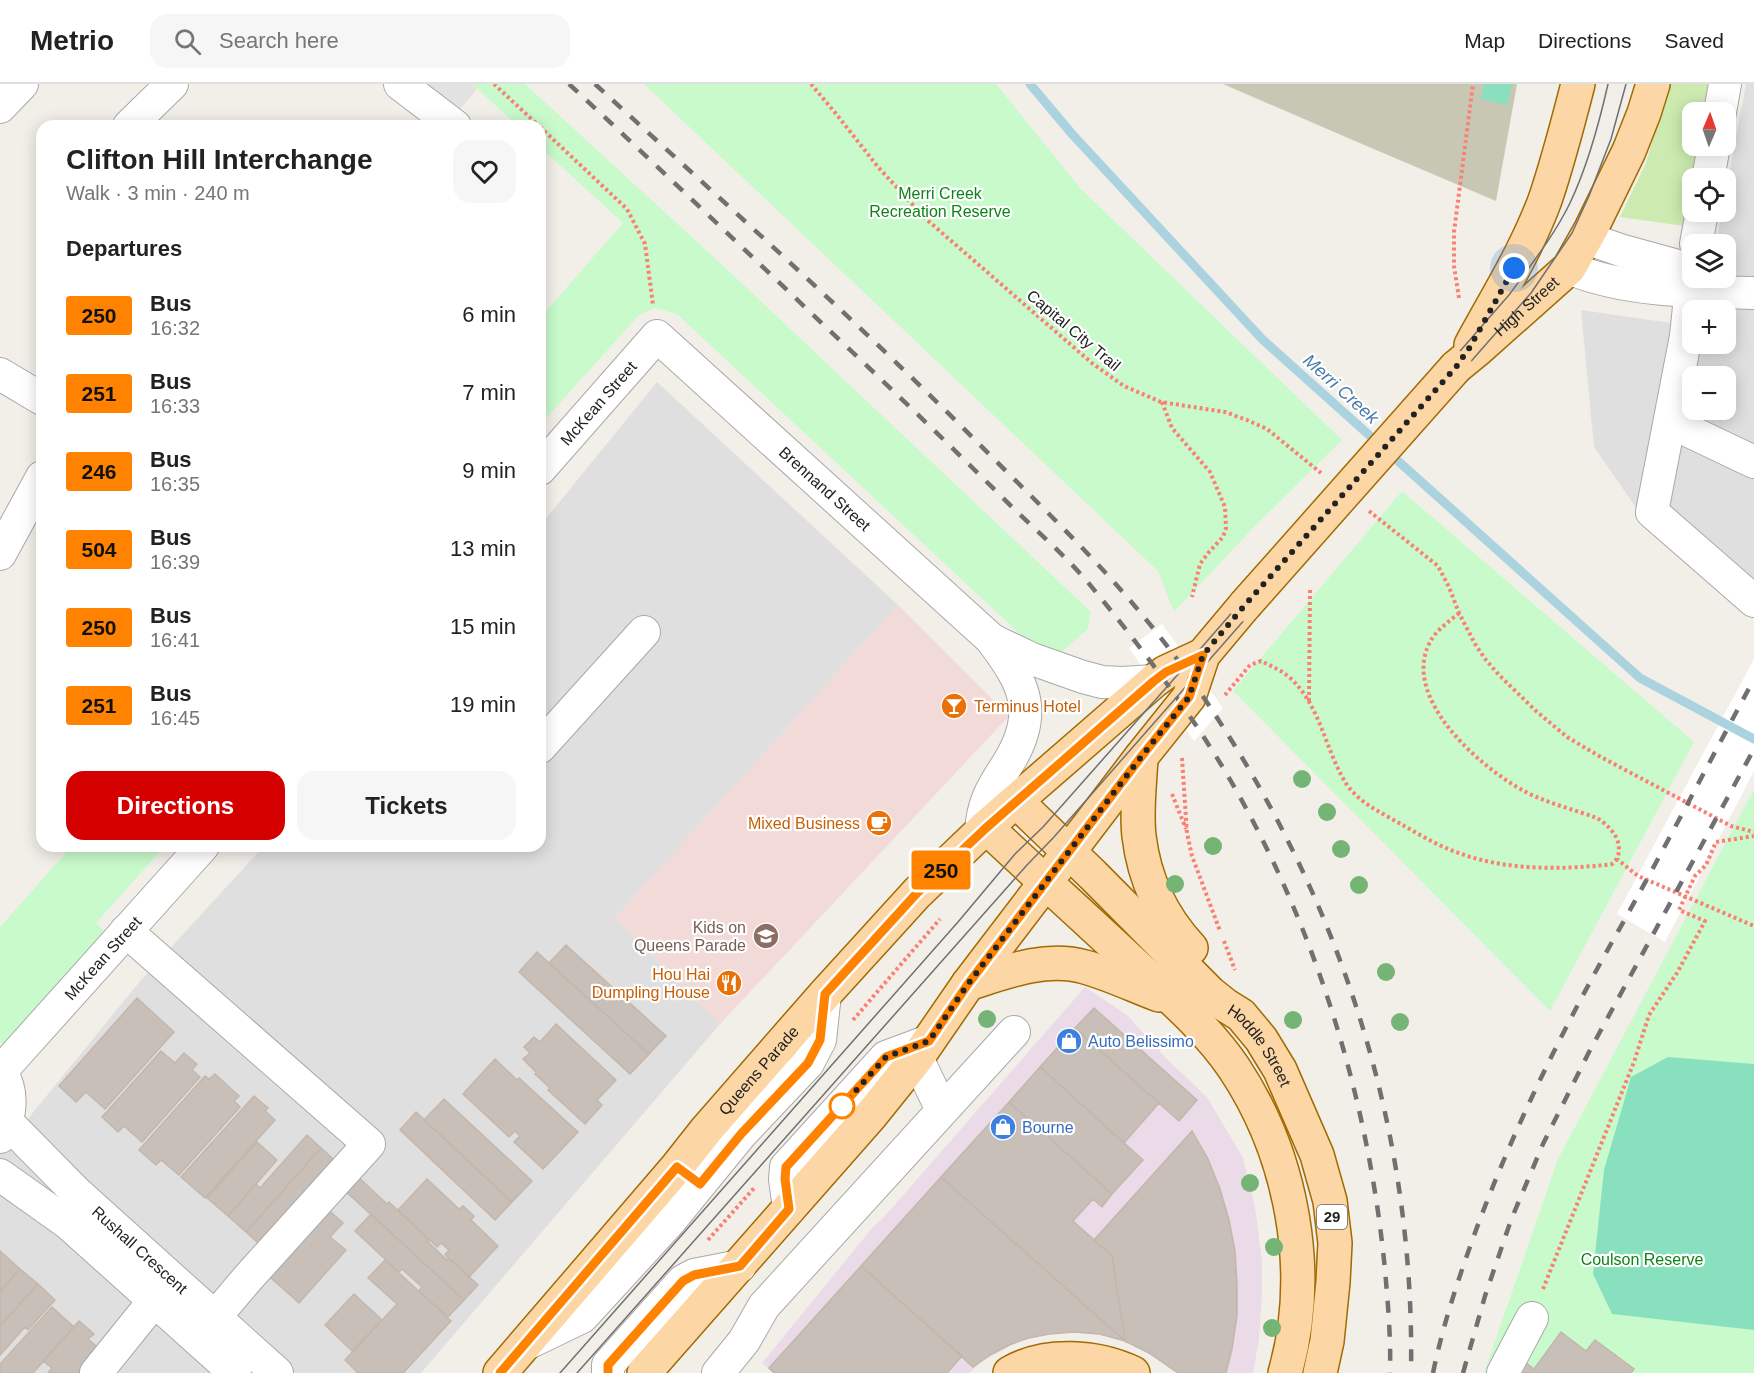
<!DOCTYPE html>
<meta charset="utf-8">
<style>
body{margin:0;font-family:Arial,sans-serif;background:#f6f6f6;color:#222;height:100vh;display:flex;flex-direction:column;font-size:22px;white-space:nowrap}
*{box-sizing:border-box;margin:0}
p{font-size:20px;color:#767676}
.icon{flex:none;width:33px;height:33px;fill:none;stroke:currentColor;stroke-width:2;stroke-linecap:round;stroke-linejoin:round}
.map{position:relative;flex:1;overflow:hidden}
.side{position:absolute;left:36px;top:36px;width:510px;height:732px;display:flex;flex-direction:column;background:#fff;border-radius:18px;box-shadow:0 3px 15px #0003}
.side>*{flex:none}
.badge{padding:0 12px;border-radius:4px;font-size:21px;line-height:39px}
.needle{width:39px;rotate:2deg}
.controls{position:absolute;left:1682px;top:18px;display:grid;gap:12px}
.controls a{display:grid;place-items:center;width:54px;height:54px;border-radius:12px;background:#fff;box-shadow:0 3px 15px #0003;font-size:30px}
.you{position:absolute;width:30px;height:30px;margin:-15px;border:4px solid #fff;border-radius:50%;background:#1a73e8;box-shadow:0 0 0 9px #1a73e833}
.map>.badge{position:absolute;translate:-50% -50%;box-shadow:0 0 0 3px #fff}
h2{padding:0 30px;font-size:22px;line-height:54px}
.round{display:grid;place-items:center;flex:none;width:63px;height:63px;border-radius:18px;background:#f6f6f6}
.headline{display:flex;align-items:center;justify-content:space-between;height:102px;padding:0 30px}
h1{font-size:28px;font-weight:800;line-height:45px}
.button{display:flex;gap:12px;margin-top:auto;padding:12px 30px}
.button a{flex:1;height:69px;border-radius:18px;background:#d40000;color:#fff;font-size:24px;font-weight:800;line-height:69px;text-align:center}
.button a+a{background:#f6f6f6;color:#222}
ul{padding:0;list-style:none}
li{display:flex;align-items:center;gap:18px;height:78px;padding:0 30px}
li div{flex:1}
li b{display:block;font-size:22px}
li em{font-style:normal}
li .badge{min-width:66px;font-weight:700;text-align:center}
header{display:flex;align-items:center;gap:36px;box-sizing:border-box;height:84px;padding:0 30px;background:#fff;border-bottom:2px solid #e0e0e0}
header strong{font-size:28px}
nav{display:flex;gap:33px;margin-inline-start:auto;font-size:21px}
.search{width:420px;height:54px;background:#f6f6f6;display:flex;align-items:center;gap:15px;box-sizing:border-box;padding:0 21px;border-radius:18px;color:#767676;font-size:22px}
.map>svg:first-child{display:block}
.residential{fill:#e0dfdf;fill-rule:evenodd}
.commercial{fill:#f2dad9}
.industrial{fill:#ebdbe8}
.construction{fill:#c7c7b4}
.grass{fill:#cdebb0}
.park{fill:#c8facc}
.pitch{fill:#88e0be}
.parking{fill:#e2e2e2}
.pier{fill:#fff}
.lines{fill:none;stroke-linecap:round;stroke-linejoin:round}
.stream{stroke:#aad3df;stroke-width:9}
.building{fill:#c7bfb8;stroke:#c4b6ab;stroke-width:1.5}
.minor-casing{stroke:#a9a9a9;stroke-width:34}
.major-casing{stroke:#a06b00;stroke-width:36}
.path{stroke:#fa8072;stroke-width:4;stroke-dasharray:3 3;stroke-linecap:butt}
.minor{stroke:#fff;stroke-width:32}
.major{stroke:#fcd6a4;stroke-width:33}
.tram{stroke:#707070;stroke-width:1.5}
.rail{stroke:#707070;stroke-width:4.5;stroke-dasharray:12 12;stroke-linecap:butt}
.major-bridge-casing{stroke:#a06b00;stroke-width:36;stroke-linecap:butt}
.major-bridge{stroke:#fcd6a4;stroke-width:33}
.tree{fill:#74b475}
.line-casing{stroke:#fff;stroke-width:14}
.line{stroke:#ff8200;stroke-width:9}
.walk{stroke:#222;stroke-width:6;stroke-dasharray:0 10.8}
.stop-dot{fill:#fff;stroke:#ff8200;stroke-width:3}
.labels{text-anchor:middle;stroke-width:4.5;stroke-linejoin:round;paint-order:stroke}
.shield{fill:#fff;stroke:#646464;stroke-width:1.5}
.shield-label{font-size:15px;font-weight:bold;fill:#222}
.park-label{font-size:16px;fill:#0c8416;stroke:#fff}
.street-label{font-size:16px;fill:#222;stroke:#fff}
.food-label{font-size:16px;fill:#c56008;stroke:#fff;text-anchor:end}
.education-label{font-size:16px;fill:#785e54;stroke:#fff;text-anchor:end}
.shop-label{font-size:16px;fill:#366cbe;stroke:#fff;text-anchor:start}
.water-label{font-size:18px;font-style:italic;fill:#4a7aab;stroke:#fff}
</style>
<header>
<strong>Metrio</strong>
<div class="search"><svg class="icon" aria-label="search" viewBox="0 0 24 24"><circle cx="10" cy="10" r="6"/><path d="M15 15l6 6"/></svg>Search here</div>
<nav><a>Map</a><a>Directions</a><a>Saved</a></nav>
</header>
<div class="map">
<svg width="1754" height="1289" viewBox="0 0 1754 1289">
<rect width="100%" height="100%" fill="#f2efe9"/>
<!-- residential -->
<path class="residential" d="M1746,0H1754V534L1644,435L1594,363L1581,226L1692,242V260H1725V226H1704L1710,194H1725V160H1716L1722,128H1725V113ZM1692,292H1725V326H1692Z
M657,298L898,521L615,834L720,940L421,1289H0V1069L141,896L264,762H540V442Z"/>
<!-- commercial -->
<path class="commercial" d="M898,521L1009,632L720,940L615,834Z"/>
<!-- industrial -->
<path class="industrial" d="M1085,903L1127,931L1167,975L1207,1013L1243,1074L1255,1123L1262,1177V1211L1259,1255L1253,1289H1180L1136,1259L1093,1250L1062,1248L1020,1257L982,1277L969,1289H773L762,1279L873,1143L884,1133Z"/>
<!-- construction -->
<path class="construction" d="M1223,0H1517L1496,117L1362,60Z"/>
<!-- grass -->
<path class="grass" d="M1669,0H1710L1705,28H1692V62H1698L1684,142L1620,133L1646,79Z"/>
<!-- park -->
<path class="park" d="M472,0H525L719,178L1091,528L1088,545L1050,578L677,230L654,224L639,231L540,341V234L623,139L540,63V42H518Z
M644,0H996L1081,105L1342,356L1253,444L1174,528L1158,487Z
M1402,407L1694,658L1550,927L1233,607Z
M1754,705V1289H1484L1558,1075Z
M72,762H165L96,839L113,855L21,958L0,959V843Z"/>
<!-- pitch -->
<path class="pitch" d="M1484,0H1512L1507,21L1481,15Z
M1668,973L1754,980V1246L1612,1230L1593,1190L1604,1086L1631,993Z"/>
<!-- parking -->
<path class="parking" d="M421,0H472L477,5L460,25Z"/>
<!-- pier -->
<path class="pier" d="M1162,540L1223,624L1194,657L1129,564Z
M1754,575V687L1665,858L1617,830Z"/>
<g class="lines">
<!-- stream -->
<path class="stream" d="M1030,0L1072,50L1262,255L1640,594L1754,655"/>
</g>
<!-- building -->
<path class="building" d="M566,861L666,952L649,970L549,879Z
M537,868L649,970L630,990L519,888Z
M137,914L174,948L105,1025L86,1008L76,1018L59,1002Z
M1094,924L1197,1016L1179,1037L1075,944Z
M556,940L616,996L597,1016L602,1021L585,1040L548,1006L550,1004L535,990L536,988L523,975L530,969L524,963L534,953L540,958Z
M1075,944L1159,1019L1124,1059L1040,983Z
M161,967L175,979L184,969L197,980L192,986L200,993L142,1058L124,1042L118,1048L102,1033Z
M495,975L517,996L519,994L578,1048L543,1085L514,1058L520,1052L515,1047L509,1053L463,1010Z
M1040,983L1143,1076L1112,1110L1009,1018Z
M215,990L239,1012L234,1017L240,1023L179,1091L161,1076L156,1081L139,1066L205,992L209,995Z
M254,1012L268,1024L265,1027L275,1036L205,1114L181,1093Z
M444,1015L532,1097L512,1118L424,1036Z
M1009,1018L1112,1110L1102,1123L1093,1115L1073,1137L1112,1172L1125,1257L941,1093Z
M416,1028L512,1118L495,1136L400,1046Z
M1192,1047L1208,1075L1220,1105L1229,1136L1235,1167L1237,1200V1232L1232,1265L1226,1289H1178L1149,1269L1125,1257L1112,1172L1094,1156Z
M307,1051L321,1064L246,1148L228,1132L256,1100L260,1104Z
M257,1058L277,1076L228,1132L207,1114Z
M321,1064L340,1081L265,1165L246,1148Z
M355,1090L387,1120L389,1118L429,1156L428,1158L447,1176L449,1174L478,1201L464,1216L342,1104Z
M941,1093L1125,1257L1100,1250L1074,1248L1049,1250L1028,1254L1009,1261L990,1271L973,1283L861,1182Z
M427,1095L459,1125L463,1122L474,1132L471,1136L498,1162L469,1193L445,1171L449,1166L441,1159L437,1163L398,1126Z
M323,1121L343,1139L330,1153L346,1166L299,1219L263,1187Z
M371,1130L464,1216L448,1233L419,1207L422,1203L402,1185L399,1188L355,1147Z
M0,1167L20,1185L0,1207Z
M385,1176L451,1237L403,1289H358L345,1276L397,1220L368,1194Z
M861,1182L962,1272L947,1289H774L769,1284Z
M20,1185L38,1200L0,1242V1207Z
M38,1200L55,1216L28,1246L25,1243L0,1271V1242Z
M354,1210L382,1236L352,1267L325,1241Z
M52,1223L74,1243L33,1289H0V1280Z
M79,1237L94,1250L88,1255L104,1269L86,1289H48L52,1284L43,1277Z
M1561,1248L1586,1267L1595,1256L1634,1285L1631,1289H1512L1522,1276L1534,1285Z"/>
<g class="lines">
<!-- minor casing -->
<g class="minor-casing">
<g id="minor">
<path d="M400,0L455,42"/>
<path d="M0,23L22,0"/>
<path d="M1720,28L1725,0"/>
<path d="M129,42L172,0"/>
<path d="M1708,94L1714,62"/>
<path d="M1586,154L1623,167L1692,186"/>
<path d="M1696,160L1702,128"/>
<path d="M1569,184C1622,207 1696,208 1754,209"/>
<path d="M1692,194L1686,252L1652,428L1754,517"/>
<path d="M0,290L42,315"/>
<path d="M1670,338L1754,378"/>
<path id="s1" d="M540,385L657,252L991,555C1025,600 1040,629 1007,681C992,704 982,720 981,749"/>
<path d="M0,470L42,393"/>
<path d="M994,557L1032,575L1083,593L1102,598L1122,599L1154,597"/>
<path d="M540,663L644,548"/>
<path d="M126,847L369,1060L248,1194L215,1233"/>
<path d="M917,974L942,1026"/>
<path d="M0,985C14,1008 12,1030 0,1053"/>
<path id="s2" d="M1,987L203,762"/>
<path id="s3" d="M8,1039L77,1109L277,1289"/>
<path d="M0,1091L69,1140L235,1289"/>
<path d="M789,1125L785,1095L786,1083L886,973L929,957"/>
<path d="M526,1260L582,1233L670,1137L741,1050L808,979L820,956L825,910"/>
<path d="M96,1289L154,1217"/>
<path d="M608,1289V1281L683,1197L694,1191L740,1182"/>
<path d="M718,1289L744,1257L764,1222L1014,948"/>
<path d="M1503,1289L1532,1234"/>
</g>
</g>
<!-- major casing -->
<g class="major-casing">
<g id="major">
<path d="M1471,261C1497,213 1526,167 1545,116C1558,78 1568,39 1578,0"/>
<path id="s4" d="M1456,283L1478,265L1569,184L1591,145L1629,67L1644,29L1653,0"/>
<path d="M1141,673C1140,698 1136,726 1139,752C1144,794 1162,833 1191,864"/>
<path id="s5" d="M1017,718L1093,791L1210,909L1225,921L1241,931L1261,955L1280,986L1317,1071L1330,1117L1335,1159L1333,1198L1327,1257L1320,1289"/>
<path d="M986,743C1035,789 1085,834 1133,879C1168,911 1207,944 1234,984C1292,1071 1314,1188 1285,1289"/>
<path d="M968,900C1005,888 1046,872 1085,883C1110,890 1135,902 1159,911"/>
<path id="s6" d="M500,1289L677,1083L707,1045L825,910L917,809L986,743L1154,597L1166,588L1203,571"/>
<path d="M644,1289L872,1030L917,974L968,900L1141,673L1189,613L1203,571L1245,521"/>
<path d="M1010,1289C1046,1268 1097,1272 1133,1289"/>
</g>
</g>
<!-- path -->
<path class="path" d="M494,0L539,42
M811,0L837,31L878,83L926,135L1093,280L1124,302L1161,318L1225,328L1247,336L1267,345L1321,389
M540,43L627,125L645,160L653,221
M1459,214L1454,182V148L1473,0
M1162,318L1172,344L1210,388L1225,423L1226,444L1223,453L1209,468L1200,480L1192,513
M1369,427L1438,482L1449,503L1459,529L1475,560L1486,576L1499,591L1536,627L1567,653L1599,672L1731,742L1754,748
M1459,529C1450,537 1436,546 1430,558C1400,614 1481,684 1524,707C1544,718 1575,726 1597,734C1611,743 1624,757 1617,775L1638,792L1754,842
M1225,611L1250,581L1261,577C1271,582 1281,586 1289,593C1321,621 1325,667 1347,701C1360,719 1380,728 1399,739C1417,749 1436,761 1456,768C1503,786 1555,786 1605,781L1612,780L1617,775
M1309,617L1310,505
M1182,674L1187,749L1192,772L1220,847
M1172,710L1186,745
M1224,857L1235,886
M853,936L940,835
M708,1156L755,1103
M1543,1205L1634,978L1649,931L1677,889L1705,837L1679,826L1695,792L1706,781L1716,758L1754,752"/>
<!-- minor -->
<use href="#minor" class="minor"/>
<!-- major -->
<use href="#major" class="major"/>
<!-- tram -->
<path class="tram" d="M560,1289L958,838L1015,770L1043,743L1188,579L1509,211C1530,182 1554,152 1570,119C1588,81 1599,40 1608,0
M577,1289L1027,781L1054,753L1531,209L1572,149L1589,112L1611,55L1626,0"/>
<!-- rail -->
<path class="rail" d="M569,0C663,87 754,175 847,263C903,316 958,369 1012,423C1037,447 1063,470 1086,496C1134,554 1183,618 1222,682C1313,834 1368,1010 1385,1186C1388,1220 1391,1255 1390,1289
M595,0C730,124 867,246 995,376C1050,431 1105,484 1153,544C1183,581 1210,622 1235,662C1352,852 1415,1065 1411,1289
M1433,1289C1443,1240 1459,1193 1476,1146C1516,1038 1568,935 1625,835C1669,756 1711,675 1754,595
M1463,1289L1485,1212L1511,1136L1543,1060L1589,968L1754,665"/>
<!-- major-bridge casing -->
<g class="major-bridge-casing">
<path id="major-bridge" d="M1245,521L1456,283"/>
</g>
<!-- major-bridge -->
<use href="#major-bridge" class="major-bridge"/>
</g>
<!-- trees -->
<g class="tree">
<circle cx="1302" cy="695" r="9"/>
<circle cx="1327" cy="728" r="9"/>
<circle cx="1213" cy="762" r="9"/>
<circle cx="1341" cy="765" r="9"/>
<circle cx="1175" cy="800" r="9"/>
<circle cx="1359" cy="801" r="9"/>
<circle cx="1386" cy="888" r="9"/>
<circle cx="987" cy="935" r="9"/>
<circle cx="1293" cy="936" r="9"/>
<circle cx="1400" cy="938" r="9"/>
<circle cx="1250" cy="1099" r="9"/>
<circle cx="1274" cy="1163" r="9"/>
<circle cx="1272" cy="1244" r="9"/>
</g>
<g class="lines">
<!-- line casing -->
<g class="line-casing">
<path id="line" d="M500,1289L677,1083L700,1100L741,1050L808,979L820,956L825,910L917,809L986,744L1154,597L1166,588L1203,571L1189,613L1141,673L968,900L929,957L886,973L786,1083L785,1095L789,1125L740,1182L694,1191L683,1197L608,1281V1289"/>
</g>
<!-- line -->
<use href="#line" class="line"/>
<!-- walk -->
<path class="walk" d="M842,1022L886,973L929,957L968,900L1141,673L1189,613L1203,571L1245,521L1456,283L1470,263L1514,184"/>
</g>
<!-- icons -->
<defs>
<g id="bar-disc" transform="scale(1.35)"><circle r="9.5" fill="#e8710a" stroke="#fff"/><path d="M-6-5H6L.8 .8V4.5H3.5V6h-7V4.5H-.8V.8Z" fill="#fff"/></g>
<g id="cafe-disc" transform="scale(1.35)"><circle r="9.5" fill="#e8710a" stroke="#fff"/><path d="M-5.5-4.5H6V0H3Q3 3.5 0 3.5H-2.5Q-5.5 3.5-5.5 0ZM3-3.2v2h1.7v-2ZM-6 4.5H4V6H-6Z" fill="#fff"/></g>
<g id="school-disc" transform="scale(1.35)"><circle r="9.5" fill="#8d6e63" stroke="#fff"/><path d="M0-5L7-2L0 1L-7-2ZM-4 1L0 2.5L4 1V4Q0 6-4 4Z" fill="#fff"/></g>
<g id="restaurant-disc" transform="scale(1.35)"><circle r="9.5" fill="#e8710a" stroke="#fff"/><path d="M-5-6h1v4h1v-4h1v4h1v-4h1v5L-1.5 .5V6h-2V.5L-5-1ZM5-6V6H3V1.5H1.5Q1.5-4 5-6Z" fill="#fff"/></g>
<g id="shop-disc" transform="scale(1.35)"><circle r="9.5" fill="#3f7fe0" stroke="#fff"/><path d="M-5-2.5h2.3a2.7 3.5 0 0 1 5.4 0H5L5.5 6h-11ZM-1.5-2.5h3a1.5 2.3 0 0 0-3 0Z" fill="#fff"/></g>
</defs>
<g fill-rule="evenodd">
<use href="#bar-disc" x="954" y="622"/>
<use href="#cafe-disc" x="879" y="739"/>
<use href="#school-disc" x="766" y="852"/>
<use href="#restaurant-disc" x="729" y="899"/>
<use href="#shop-disc" x="1069" y="957"/>
<use href="#shop-disc" x="1003" y="1043"/>
</g>
<!-- markers -->
<circle class="stop-dot" cx="842" cy="1022" r="12"/>
<g class="labels">
<!-- shield labels -->
<rect class="shield" x="1317" y="1121" width="30" height="24" rx="4.5"/>
<g class="shield-label">
<text x="1332" y="1138">29</text>
</g>
<!-- park labels -->
<g class="park-label">
<text x="940" y="115">Merri Creek<tspan x="940" dy="18">Recreation Reserve</tspan></text>
<text x="1642" y="1181">Coulson Reserve</text>
</g>
<!-- street labels -->
<g class="street-label">
<text dy="6" stroke="none"><textPath href="#s4" startOffset="93">High Street</textPath></text>
<text transform="translate(1074 246) rotate(40)" y="6">Capital City Trail</text>
<text dy="6" stroke="none"><textPath href="#s1" startOffset="88">McKean Street</textPath></text>
<text dy="6" stroke="none"><textPath href="#s1" startOffset="404">Brennand Street</textPath></text>
<text dy="6" stroke="none"><textPath href="#s2" startOffset="152">McKean Street</textPath></text>
<text dy="6" stroke="none"><textPath href="#s5" startOffset="345">Hoddle Street</textPath></text>
<text dy="6" stroke="none"><textPath href="#s6" startOffset="398">Queens Parade</textPath></text>
<text dy="6" stroke="none"><textPath href="#s3" startOffset="183">Rushall Crescent</textPath></text>
</g>
<!-- food labels -->
<g class="food-label">
<text x="974" y="628" text-anchor="start">Terminus Hotel</text>
<text x="860" y="745">Mixed Business</text>
<text x="710" y="896">Hou Hai<tspan x="710" dy="18">Dumpling House</tspan></text>
</g>
<!-- education labels -->
<g class="education-label">
<text x="746" y="849">Kids on<tspan x="746" dy="18">Queens Parade</tspan></text>
</g>
<!-- shop labels -->
<g class="shop-label">
<text x="1088" y="963">Auto Belissimo</text>
<text x="1022" y="1049">Bourne</text>
</g>
<!-- water labels -->
<g class="water-label">
<text transform="translate(1341 305) rotate(42)" y="6">Merri Creek</text>
</g>
</g>
</svg>
<div class="controls">
<a><svg class="needle" viewBox="-14 -14 28 28"><path d="M0-13l5 13h-10z" fill="#e53935"/><path d="M0 13l5-13h-10z" fill="#767676"/></svg></a>
<a><svg class="icon" aria-label="locate" viewBox="0 0 24 24"><circle cx="12" cy="12" r="6"/><path d="M12 2v4M12 18v4M2 12h4M18 12h4"/></svg></a>
<a><svg class="icon" aria-label="layers" viewBox="0 0 24 24"><path d="M12 4l9 5-9 5-9-5zM3 14l9 5 9-5"/></svg></a>
<a>+</a>
<a>−</a>
</div>
<div class="you" style="left:1514px;top:184px"></div>
<b class="badge" style="left:941px;top:786px;background:#ff8200;color:#111">250</b>
<section class="side">
<div class="headline"><div><h1>Clifton Hill Interchange</h1><p>Walk · 3 min · 240 m</p></div><a class="round"><svg class="icon" aria-label="heart" viewBox="0 0 24 24"><path d="M12 20l-8-8c-3-5 5-10 8-4 3-6 11-1 8 4z"/></svg></a></div>
<h2>Departures</h2>
<ul>
<li><span class="badge" style="background:#ff8200;color:#111">250</span><div><b>Bus</b><p>16:32</p></div><em>6 min</em></li>
<li><span class="badge" style="background:#ff8200;color:#111">251</span><div><b>Bus</b><p>16:33</p></div><em>7 min</em></li>
<li><span class="badge" style="background:#ff8200;color:#111">246</span><div><b>Bus</b><p>16:35</p></div><em>9 min</em></li>
<li><span class="badge" style="background:#ff8200;color:#111">504</span><div><b>Bus</b><p>16:39</p></div><em>13 min</em></li>
<li><span class="badge" style="background:#ff8200;color:#111">250</span><div><b>Bus</b><p>16:41</p></div><em>15 min</em></li>
<li><span class="badge" style="background:#ff8200;color:#111">251</span><div><b>Bus</b><p>16:45</p></div><em>19 min</em></li>
</ul>
<div class="button"><a>Directions</a><a>Tickets</a></div>
</section>
</div>
